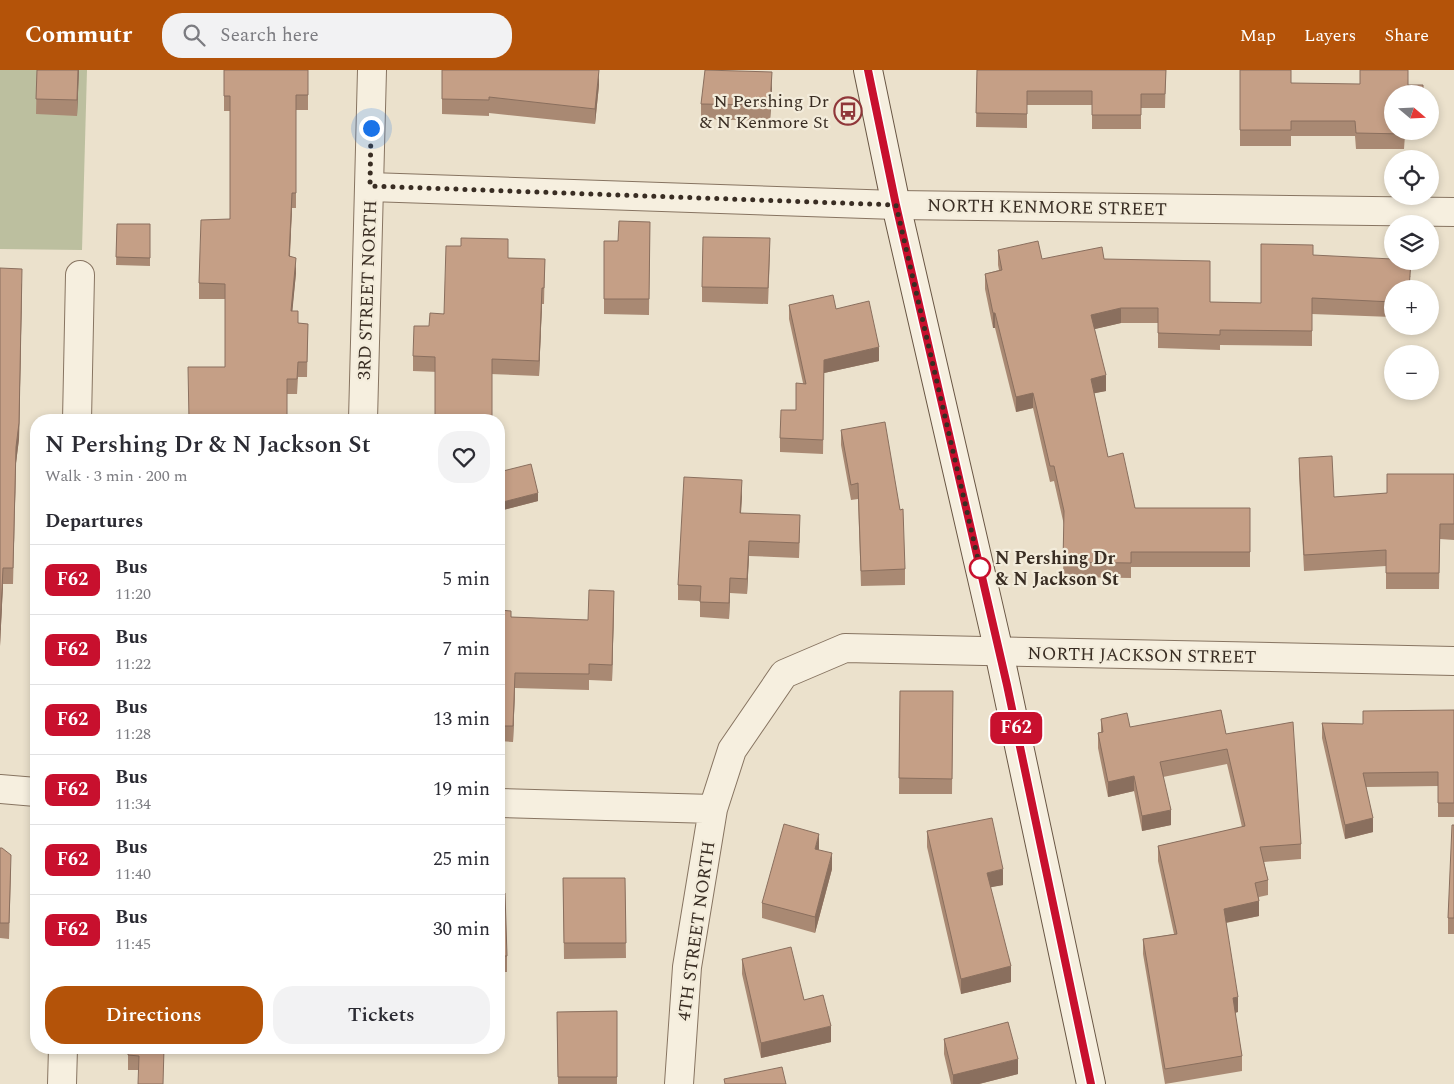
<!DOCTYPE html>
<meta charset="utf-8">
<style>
body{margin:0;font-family:Spectral,serif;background:#f2f2f3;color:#2b2b33;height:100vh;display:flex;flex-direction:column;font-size:19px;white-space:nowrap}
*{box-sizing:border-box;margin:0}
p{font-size:16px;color:#7c7c81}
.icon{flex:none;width:28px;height:28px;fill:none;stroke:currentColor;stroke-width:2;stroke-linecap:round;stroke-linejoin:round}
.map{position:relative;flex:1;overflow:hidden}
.side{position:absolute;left:30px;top:344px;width:475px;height:640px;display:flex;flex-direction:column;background:#fff;border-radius:20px;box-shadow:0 2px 8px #0003}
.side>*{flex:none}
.badge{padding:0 10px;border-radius:8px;font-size:18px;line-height:32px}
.needle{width:32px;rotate:109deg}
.controls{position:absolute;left:1384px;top:15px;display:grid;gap:10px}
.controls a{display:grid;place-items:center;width:55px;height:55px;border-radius:50%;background:#fff;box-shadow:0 2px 8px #0003;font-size:25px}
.you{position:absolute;width:25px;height:25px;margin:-12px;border:4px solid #fff;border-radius:50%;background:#1a73e8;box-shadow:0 0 0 8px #1a73e833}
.map>.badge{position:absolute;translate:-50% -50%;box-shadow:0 0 0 2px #fff}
h2{padding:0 15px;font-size:19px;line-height:45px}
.round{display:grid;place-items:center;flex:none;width:52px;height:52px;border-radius:20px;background:#f2f2f3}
.overview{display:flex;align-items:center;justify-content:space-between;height:85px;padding:0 15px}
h1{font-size:24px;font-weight:600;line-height:38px}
.button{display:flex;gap:10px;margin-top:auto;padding:10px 15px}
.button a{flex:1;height:58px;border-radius:20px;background:#b45309;color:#fff;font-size:20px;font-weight:600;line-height:58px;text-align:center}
.button a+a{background:#f2f2f3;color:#2b2b33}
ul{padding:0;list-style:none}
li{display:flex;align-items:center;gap:15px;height:70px;padding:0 15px;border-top:1px solid #e1e1e2}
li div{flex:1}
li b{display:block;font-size:19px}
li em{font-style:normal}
li .badge{min-width:55px;font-weight:700;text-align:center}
header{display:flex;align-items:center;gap:30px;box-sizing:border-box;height:70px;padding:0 25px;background:#b45309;color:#fff}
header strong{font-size:24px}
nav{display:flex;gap:28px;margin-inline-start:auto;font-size:18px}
.search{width:350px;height:45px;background:#f2f2f3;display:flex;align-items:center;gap:12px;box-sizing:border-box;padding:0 18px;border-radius:20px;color:#7c7c81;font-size:19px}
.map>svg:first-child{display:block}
.cemetery{fill:#bcbf9f}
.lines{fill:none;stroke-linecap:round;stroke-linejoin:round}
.street-casing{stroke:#877461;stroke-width:30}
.secondary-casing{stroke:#695644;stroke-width:30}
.street{stroke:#f6efdf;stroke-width:28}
.secondary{stroke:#f6efdf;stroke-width:28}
.wall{fill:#a98973}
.shaded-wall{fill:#8a6f5e}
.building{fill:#c59f86;stroke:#8a6f5e}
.line-casing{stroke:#fff;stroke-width:11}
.line{stroke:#c8102e;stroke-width:8}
.walk{stroke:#392d23;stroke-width:5;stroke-dasharray:0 9}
.stop-dot{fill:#fff;stroke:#c8102e;stroke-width:2.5}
.labels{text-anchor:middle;stroke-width:4.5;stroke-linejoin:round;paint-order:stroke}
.poi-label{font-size:18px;fill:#392d23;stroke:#f3ecdb;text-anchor:end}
.street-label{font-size:18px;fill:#392d23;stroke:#f3ecdb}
.stop-label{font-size:18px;font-weight:bold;fill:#392d23;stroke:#f3ecdb;text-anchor:start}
</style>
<header>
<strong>Commutr</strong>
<div class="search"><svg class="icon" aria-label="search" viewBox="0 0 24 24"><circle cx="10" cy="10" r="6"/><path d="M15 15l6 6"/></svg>Search here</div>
<nav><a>Map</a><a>Layers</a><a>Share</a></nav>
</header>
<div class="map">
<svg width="1454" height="1014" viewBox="0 0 1454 1014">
<rect width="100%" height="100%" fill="#ebe1cc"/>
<!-- cemetery -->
<path class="cemetery" d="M0,0H87L82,180L0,179Z"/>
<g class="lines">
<!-- street casing -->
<g class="street-casing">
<path id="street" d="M370,117L896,135L1454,142
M77,350L80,205
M363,350L372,0
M0,719L36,722
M499,733L713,739
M62,1014L63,978
M679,1014L687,897L713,739L732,680L784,604L845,578L1454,591"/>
</g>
<!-- secondary casing -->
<g class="secondary-casing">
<path id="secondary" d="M868,0L896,135L999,582L1091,1014"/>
</g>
<!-- street -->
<use href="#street" class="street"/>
<!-- secondary -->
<use href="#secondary" class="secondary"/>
</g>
<!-- wall -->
<path class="wall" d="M37,0H79L77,46L36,44Z
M224,0H308V40H296V138H292L290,186L296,203L292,241L298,253L308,254L307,307H298L297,324H287L225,229H199V213L230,149V41H224Z
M442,0L599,15L595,54L489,43V46L442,44Z
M977,0H1166L1165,38H1141V59H1092V35H1027V58L976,57Z
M1240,0L1291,13L1392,61H1422V65H1405L1404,79H1356L1355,66H1291V76H1240Z
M772,18L770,51L701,49V34Z
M650,152L649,245L604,244V171H618Z
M117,154H150V196L116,195Z
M998,180L1042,189H1104L1210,232L1261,233L1313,185L1411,206L1392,219V247L1312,244V276L1220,275V280L1158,278V253H1121L1094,259L1106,321L1094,323L1108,387L1135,438H1250V497H1131V508L1063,507L1064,455L1054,411L1050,412L1033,338L1016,342L995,258H993L985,219V204L999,200L998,195Z
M770,184L768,234L702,232V217Z
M508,188L545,189L544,234H542L539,306L413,301V286L429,256Z
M0,198L22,214L19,369L16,393L13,514H3L0,576Z
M789,235L836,239L879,291L824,303L823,384L780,382V368L796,340L803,313L789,249Z
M841,360L905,499V515L861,516L858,429L851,430L841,375Z
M1299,388L1334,427L1387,423L1454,404V470L1440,469L1439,519H1386V496L1304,501L1299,404Z
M499,402L538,431L503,440L501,430L500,491H499Z
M742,425L741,443L800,460L799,488L749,486L747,524L730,523L729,549L700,547V531L678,530V515Z
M614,536L612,611L589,610V620L515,618L513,672L499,671V540L511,547L588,550Z
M900,621H953L952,724H899Z
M1454,640V747H1438V716L1366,717L1373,762L1345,769L1322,668V653L1363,654Z
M1101,649L1130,657L1226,664L1301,774V789L1264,792L1268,810V825L1259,827V846L1226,853L1238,942L1235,943L1242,986V1001L1165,1014L1143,884V869L1174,864L1158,791V776L1242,757L1227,694L1163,707L1171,755L1142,761L1134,721L1108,727L1098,678V663L1101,662Z
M1454,755V864H1448V848Z
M927,761L1003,815L990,817L1011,912L961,924L927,777Z
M0,778L11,800L9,869L0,868Z
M819,780L832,799L815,863L762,848V833Z
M563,808H625L626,888L564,889Z
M499,823L507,886V902H499Z
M742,889L804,930L831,972L761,988L742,904Z
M617,941V1014H558L557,942Z
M944,969L1018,1004L979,1014H951L944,984Z
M128,978H164L139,1000H128Z"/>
<!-- shaded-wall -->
<path class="shaded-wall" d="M78,0H79L77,46V30Z
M599,0V15L595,54V39Z
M772,2V18L770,51V35Z
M292,123V138L289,201V186Z
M296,188V203L291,256V241Z
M22,214L19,369L16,393L13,514L16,377Z
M542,218V234L539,306V291Z
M1121,238V253L1091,260V245Z
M993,243H995V258H993Z
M879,277V291L824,303L823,384L824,290Z
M1106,305V321L1091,324V309Z
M1033,323V338L1016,342V327Z
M742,410V425L740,458V443Z
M538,423V431L503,440V432Z
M749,471V486L747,524V509Z
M3,498V514L0,576V560Z
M730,508V523L729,549V533Z
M614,521V536L612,611V595Z
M515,603V618L513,672V656Z
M1134,706V721L1108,727V712Z
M1171,740V755L1142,761V746Z
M1373,748V762L1345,769V755Z
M819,764V779L815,794V779Z
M832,783V799L815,863V847Z
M1003,799V815L987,818V803Z
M1259,831V846L1224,853V839Z
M1011,896V912L961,924V909Z
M1238,927V942L1233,943V928Z
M831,956V972L761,988V973Z
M1018,989V1004L979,1014H953V1005Z"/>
<!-- building -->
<path class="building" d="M37,0H78L77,30L36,29Z
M224,0H308V25H296V123H292L289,186L296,188L291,241H298V253L308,254L307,292H298L297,309H287V350H189L188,297H225V214L199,213L201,150L230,149V26H224Z
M442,0H599L595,39L489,27V30L442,29Z
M705,0L772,2L770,35L701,34Z
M977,0H1166L1165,24H1141V45H1092V21H1027V44L976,43Z
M1240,0H1291V13L1360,14V0H1408V15H1423V24H1392V61H1405L1404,64L1356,63L1355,51H1291V60H1240Z
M619,151L650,152L649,229H604V171H618Z
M117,154H150V188L116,187Z
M703,167L770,168L768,218L702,217Z
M461,168L508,169V188L545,189L544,218H542L539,291L492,289V350H435V287L413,286L414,256H429L430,243L444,244L446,176H461Z
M1038,171L1042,189L1102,177L1104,189L1210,191V232L1261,233V174L1313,175V185L1392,189V191H1411L1409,219H1392V232L1312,228V261L1220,260V265L1158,263V238H1121L1091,245L1106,305L1091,309L1108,387L1123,383L1135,438H1250V482H1131V493L1063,492L1064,441L1054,396H1050L1033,323L1016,327L995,243H993L985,204L1002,200L998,180Z
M0,198L22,199L19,353L16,377L13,498H3L0,560Z
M833,225L836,239L869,231L879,277L824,290L823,370L780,368L781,340H796V313L806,314L789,235Z
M885,352L900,440L903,439L905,499L861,501L858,413L851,415L841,360Z
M1332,386L1334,427L1387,423V404H1454V454H1440L1439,503H1386V480L1304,485L1299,388Z
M531,394L538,423L503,432L499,411V402Z
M684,407L742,410L740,443L800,445L799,473L749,471L747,509L730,508L729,533L700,532L701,516L678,515Z
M499,422H501L500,475H499Z
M589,520L614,521L612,595L589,594V604L515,603L513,656H499V540L511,541V547L588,550Z
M900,621H953L952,709L899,708Z
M1221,640L1226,664L1293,652L1301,774L1260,777L1268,810L1255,813L1259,831L1224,839L1238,927L1233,928L1242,986L1165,999L1143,869L1177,864L1158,776L1245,756L1227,679L1160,692L1171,740L1142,746L1134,706L1108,712L1098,663L1103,662L1101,649L1127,643L1130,657Z
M1454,640V733H1438V702L1363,703L1373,748L1345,755L1322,653L1363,654V641Z
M992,748L1003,799L987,803L1011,896L961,909L927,761Z
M784,754L819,764L815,779L832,783L815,847L762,833Z
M1452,755H1454V848H1448Z
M0,778H2L11,785L9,853H0Z
M563,808H625L626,873H564Z
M499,823H505L507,886H499Z
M791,877L804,930L823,925L831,956L761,973L742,889Z
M617,941V1007H558L557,942Z
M1008,952L1018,989L953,1005L944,969Z
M128,978H164L163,1014H138L139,986L128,985Z
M782,997L786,1014H725L724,1009Z"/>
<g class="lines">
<!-- line casing -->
<g class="line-casing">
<path id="line" d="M868,0L896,135L1007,615L1091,1014"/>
</g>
<!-- line -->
<use href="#line" class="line"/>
<!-- walk -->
<path class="walk" d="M371,58L370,116L896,135L980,498"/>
</g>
<!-- icons -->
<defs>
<g id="bus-ring" transform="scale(1.4375)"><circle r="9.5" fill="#f3ecdb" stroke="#90373a" stroke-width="1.5"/><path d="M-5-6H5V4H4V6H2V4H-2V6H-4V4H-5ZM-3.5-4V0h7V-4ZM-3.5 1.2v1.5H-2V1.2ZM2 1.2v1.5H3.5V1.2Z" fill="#90373a"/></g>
</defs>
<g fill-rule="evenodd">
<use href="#bus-ring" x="848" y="41"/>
</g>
<!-- markers -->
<circle class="stop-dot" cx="980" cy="498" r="10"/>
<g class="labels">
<!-- poi labels -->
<g class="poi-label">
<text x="829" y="37">N Pershing Dr<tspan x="829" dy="21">&amp; N Kenmore St</tspan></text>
</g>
<!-- street labels -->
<g class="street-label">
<text transform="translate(1047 137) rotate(1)" y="6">NORTH KENMORE STREET</text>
<text transform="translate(367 220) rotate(-88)" y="6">3RD STREET NORTH</text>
<text transform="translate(1142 585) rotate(1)" y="6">NORTH JACKSON STREET</text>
<text transform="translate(696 861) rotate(-82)" y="6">4TH STREET NORTH</text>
</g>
<!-- stop labels -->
<g class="stop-label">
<text x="995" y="494">N Pershing Dr<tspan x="995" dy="21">&amp; N Jackson St</tspan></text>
</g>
</g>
</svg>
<div class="controls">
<a><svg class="needle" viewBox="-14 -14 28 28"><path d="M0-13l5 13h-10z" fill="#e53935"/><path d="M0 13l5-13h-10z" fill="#7c7c81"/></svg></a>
<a><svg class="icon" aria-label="locate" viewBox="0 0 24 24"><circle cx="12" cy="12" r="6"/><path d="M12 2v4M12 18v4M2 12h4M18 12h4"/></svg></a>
<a><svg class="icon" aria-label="layers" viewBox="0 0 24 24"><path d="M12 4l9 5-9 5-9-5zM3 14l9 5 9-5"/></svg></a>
<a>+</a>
<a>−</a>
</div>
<div class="you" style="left:371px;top:58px"></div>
<b class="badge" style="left:1016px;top:658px;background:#c8102e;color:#fff">F62</b>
<section class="side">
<div class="overview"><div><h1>N Pershing Dr &amp; N Jackson St</h1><p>Walk · 3 min · 200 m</p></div><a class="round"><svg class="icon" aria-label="heart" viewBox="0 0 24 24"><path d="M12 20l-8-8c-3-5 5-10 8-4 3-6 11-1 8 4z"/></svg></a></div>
<h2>Departures</h2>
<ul>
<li><span class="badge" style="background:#c8102e;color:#fff">F62</span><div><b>Bus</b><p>11:20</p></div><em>5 min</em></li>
<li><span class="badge" style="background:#c8102e;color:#fff">F62</span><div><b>Bus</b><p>11:22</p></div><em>7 min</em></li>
<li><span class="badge" style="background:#c8102e;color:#fff">F62</span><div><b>Bus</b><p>11:28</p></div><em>13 min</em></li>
<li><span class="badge" style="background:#c8102e;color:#fff">F62</span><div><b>Bus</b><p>11:34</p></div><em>19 min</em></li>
<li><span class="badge" style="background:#c8102e;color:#fff">F62</span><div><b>Bus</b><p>11:40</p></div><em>25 min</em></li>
<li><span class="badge" style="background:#c8102e;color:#fff">F62</span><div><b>Bus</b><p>11:45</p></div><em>30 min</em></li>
</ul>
<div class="button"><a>Directions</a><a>Tickets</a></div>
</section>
</div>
